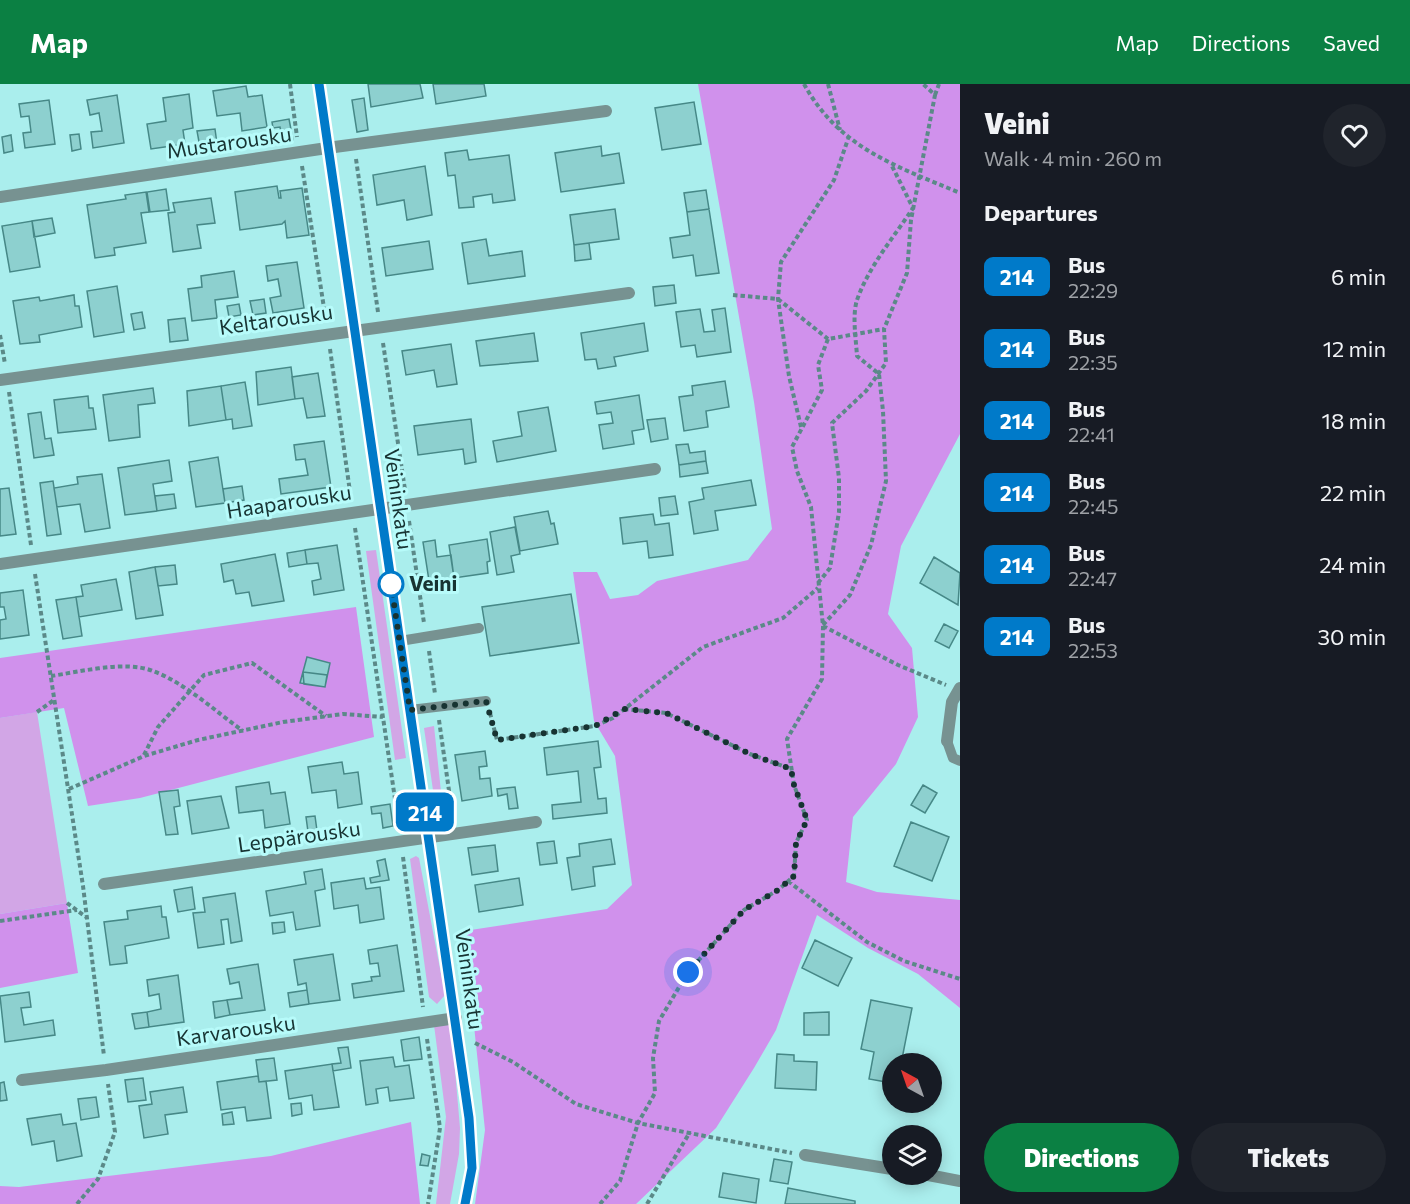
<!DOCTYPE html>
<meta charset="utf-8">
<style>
body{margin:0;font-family:Commissioner,sans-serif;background:#20242c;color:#f1f3f6;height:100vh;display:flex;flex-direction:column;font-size:22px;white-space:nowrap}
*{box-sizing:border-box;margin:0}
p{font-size:20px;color:#9ea1a6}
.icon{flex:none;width:33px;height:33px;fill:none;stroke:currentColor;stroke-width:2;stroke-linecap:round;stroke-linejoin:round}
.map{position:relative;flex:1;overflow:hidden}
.panel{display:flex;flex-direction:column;background:#171b24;width:450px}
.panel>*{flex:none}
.badge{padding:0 12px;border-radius:9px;font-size:21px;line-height:39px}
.needle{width:39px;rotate:320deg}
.fabs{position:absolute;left:882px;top:969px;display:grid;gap:12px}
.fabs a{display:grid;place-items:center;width:60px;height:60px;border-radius:50%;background:#171b24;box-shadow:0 3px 15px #0003;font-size:30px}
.you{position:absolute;width:30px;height:30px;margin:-15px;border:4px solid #fff;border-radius:50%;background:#1a73e8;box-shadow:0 0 0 9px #1a73e833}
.map>.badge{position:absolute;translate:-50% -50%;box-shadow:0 0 0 3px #fff}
h2{padding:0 24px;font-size:22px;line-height:54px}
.round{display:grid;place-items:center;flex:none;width:63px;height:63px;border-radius:32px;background:#20242c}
.summary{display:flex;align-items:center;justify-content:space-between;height:102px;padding:0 24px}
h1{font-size:28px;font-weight:800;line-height:45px}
.action{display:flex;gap:12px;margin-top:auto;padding:12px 24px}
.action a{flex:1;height:69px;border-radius:36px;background:#0b8043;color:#fff;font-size:24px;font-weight:800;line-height:69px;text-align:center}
.action a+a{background:#20242c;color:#f1f3f6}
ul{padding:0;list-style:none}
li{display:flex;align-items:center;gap:18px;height:72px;padding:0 24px}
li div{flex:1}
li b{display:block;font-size:22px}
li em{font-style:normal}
li .badge{min-width:66px;font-weight:700;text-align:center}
header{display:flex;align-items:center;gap:36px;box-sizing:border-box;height:84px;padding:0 30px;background:#0b8043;color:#fff}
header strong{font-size:28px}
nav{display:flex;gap:33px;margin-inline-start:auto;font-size:21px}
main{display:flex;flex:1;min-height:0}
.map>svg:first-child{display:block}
.green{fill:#d2a6e6}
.forest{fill:#d091ec}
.building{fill:#8dd0cf;stroke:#468887;stroke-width:1.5}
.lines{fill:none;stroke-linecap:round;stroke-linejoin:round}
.path{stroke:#5b8988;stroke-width:4;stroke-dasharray:4.5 3;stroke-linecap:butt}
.service{stroke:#779291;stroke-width:10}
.minor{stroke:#779291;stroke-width:12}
.tertiary{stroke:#779291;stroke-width:12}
.line-casing{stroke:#fff;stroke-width:14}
.line{stroke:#007ac9;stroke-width:9}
.walk{stroke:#173332;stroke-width:6;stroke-dasharray:0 10.8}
.stop-dot{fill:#fff;stroke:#007ac9;stroke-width:3}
.labels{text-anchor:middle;stroke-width:6;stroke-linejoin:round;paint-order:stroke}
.street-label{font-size:21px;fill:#173332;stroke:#b7fbfa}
.stop-label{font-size:21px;font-weight:bold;fill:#173332;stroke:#b7fbfa;text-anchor:start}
</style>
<header>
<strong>Map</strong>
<nav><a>Map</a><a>Directions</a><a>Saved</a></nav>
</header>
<main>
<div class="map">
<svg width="960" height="1120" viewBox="0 0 960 1120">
<rect width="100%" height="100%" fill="#aaeeed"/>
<!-- green -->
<path class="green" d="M376,466L406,674L395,676L366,467Z
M37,628L67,819L0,830V634Z
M434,642L442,717L439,722L435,720L424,644Z
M416,772L419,774L445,911L437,920L429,913L410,775Z
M451,940L460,1044L459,1070L450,1120H436L446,1033L434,941Z"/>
<!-- forest -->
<path class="forest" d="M698,0H960V350L901,462L888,530L912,564L918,633L896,680L853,733L846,798L877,808L960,816V924L918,890L868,864L817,831L776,946L754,984L716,1044L636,1120H475L485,1046L464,847L607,825L632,801L615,672L594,637L573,488H597L610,515L638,511L657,497L748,476L772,445L754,318Z
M356,523L374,653L140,714L88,722L64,624L0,634V574Z
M67,819L78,889L0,904V830Z
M411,1038L420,1120H0V1102L19,1103L271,1072Z"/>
<!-- building -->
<path class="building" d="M368,0H420L423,14L371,23Z
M433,0H484L486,12L436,20Z
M246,2L248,13L262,11L267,43L242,47L240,29L217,32L213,7Z
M189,10L193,44L183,46L185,60L151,65L147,40L166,37L163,14Z
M117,11L124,59L93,64L91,48L102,47L99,29L90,31L87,16Z
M364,14L368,46L357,48L352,16Z
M49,16L55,60L25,64L23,49L31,48L29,32L21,33L19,20Z
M694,18L701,60L662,66L655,24Z
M289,35L293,56L283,58L280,43L273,44L272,38Z
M215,45L218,67L201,69L197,47Z
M79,50L81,65L72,67L70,51Z
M11,51L13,67L4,69L2,53Z
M601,62L602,72L619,69L624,99L561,108L555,69Z
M467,66L469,76L509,71L515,116L493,119L492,110L473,113L474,123L459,124L455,91L448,92L445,69Z
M425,82L432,131L407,136L404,116L377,121L373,91Z
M277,102L279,114H281L280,107L302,104L309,151L287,154L285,137L282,140L240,146L235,108Z
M166,105L169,126L150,128L147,108Z
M706,106L709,125L687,128L684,109Z
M146,108L149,128L141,129L146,159L114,164L115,171L95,174L87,121L126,115L125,111Z
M211,114L215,139L197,141L201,164L173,168L168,129L175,128L173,119Z
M615,125L619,155L574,161L570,131Z
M709,125L719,189L696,192L693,171L673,174L670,154L690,151L687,128Z
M52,134L55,149L34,153L32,137Z
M32,137L40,183L10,188L2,142Z
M486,155L489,172L522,167L525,192L468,200L462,159Z
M429,157L433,185L386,192L382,164Z
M589,159L591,175L575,177L574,161Z
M297,178L304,224L273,229L270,214L281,212L278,195L268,197L266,182Z
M234,187L238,213L215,216L217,234L192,237L188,205L202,203L201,192Z
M674,201L676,219L655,222L653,203Z
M117,202L124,248L94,253L87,207Z
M74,211L75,222H79L82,243L39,251L40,258L20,260L13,217L39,213L40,217Z
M264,215L266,229L253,231L250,217Z
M239,220L241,231L229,233L227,222Z
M725,224L731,268L697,273L695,261L681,263L676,228L700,225L704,248L715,247L712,226Z
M142,228L145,244L134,246L131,230Z
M185,234L188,256L170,258L168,236Z
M644,239L648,267L614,273L616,282L598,285L596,275L585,276L581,249Z
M534,249L538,277L480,282L476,257Z
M451,260L457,300L437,303L434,286L406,291L402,267Z
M291,283L295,315L258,321L256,288Z
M318,289L325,332L307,334L303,314L295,315L292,293Z
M725,297L729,323L706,327L708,343L684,347L679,313L693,311L692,302Z
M245,298L252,342L233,345L232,335L226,336L221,302Z
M221,302L226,336L189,342L187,307Z
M153,304L155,319L138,321L140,353L109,357L103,311Z
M639,311L644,345L632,347L634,360L603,365L599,341L613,339L611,328L597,330L595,318Z
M88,312L89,324H93L96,345L58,349L54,316Z
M548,323L556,367L497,378L493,357L522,352L518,328Z
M41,328L45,355L51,354L54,371L34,374L28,330Z
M665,334L668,355L651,358L647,336Z
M471,335L476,378L465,380L463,365L418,371L414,342Z
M324,357L331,403L281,410L279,395L308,391L305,375L296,376L294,361Z
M688,360L690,369L705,367L706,377L679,381L676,361Z
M218,373L225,419L196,423L189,378Z
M169,376L172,397L153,400L157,427L125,431L118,384Z
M706,377L708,389L680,393L679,381Z
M102,390L110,444L85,448L80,420L57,423L54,404L78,400L77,393Z
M751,396L756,421L715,427L718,446L694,450L689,418L704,415L702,404Z
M53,397L61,450L47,452L40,399Z
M242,402L244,416L225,419L223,405Z
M9,404L16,450L0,452V405Z
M174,410L176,424L157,427L155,412Z
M675,412L678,430L661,432L659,414Z
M548,427L551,440L554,439L558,460L520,467L514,433Z
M653,430L655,441L669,439L673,471L649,474L647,457L623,460L620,434Z
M515,443L520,470L511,472L514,488L497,491L490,448Z
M487,455L490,477L487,478L488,489L454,494L449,461Z
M435,456L437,473L451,471L454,494L446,495L447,501L430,503L423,458Z
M337,461L344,506L314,511L312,497L321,495L318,479L307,480L305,466Z
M305,466L307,480L289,483L287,469Z
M275,470L284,517L252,522L249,508L236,510L233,496L224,498L221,480Z
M934,473L960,489L958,521L920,499Z
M175,481L177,500L158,502L155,483Z
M155,483L163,531L136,535L129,488Z
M116,495L122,526L79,533L76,513L83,512L81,501Z
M23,506L29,551L0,555V536L6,535L4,523H0V509Z
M571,510L579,559L490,572L482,523Z
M76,513L82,552L63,555L56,516Z
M944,540L958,547L949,564L935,557Z
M307,573L330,579L325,603L300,599Z
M303,588L327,591L325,603L304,600Z
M598,657L601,683L594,684L598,715L606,714L607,729L553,735L552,721L581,718L578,687L547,691L544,664Z
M485,667L487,682L479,683L480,695L490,694L492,712L462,717L455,671Z
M342,678L344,690L358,688L362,720L338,724L336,706L312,709L308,683Z
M269,698L271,710L285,708L290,740L265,744L263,726L239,729L236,703Z
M923,701L937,709L925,729L911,721Z
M515,703L518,724L509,725L507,710L498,712L497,705Z
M178,706L180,722L174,723L178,750L166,751L159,708Z
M221,712L229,744L192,750L187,717Z
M390,720L393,742L383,744L381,729L372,730L371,723Z
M315,732L318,754L309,755L306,733Z
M911,738L949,753L932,797L894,782Z
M611,755L615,780L593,783L595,802L572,806L567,774L580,772L579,760Z
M554,757L557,779L540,781L537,759Z
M495,761L498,787L472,791L468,764Z
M385,775L389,796L371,799L370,794L380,792L377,777Z
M322,785L325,805L315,807L320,842L296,846L293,828L270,832L266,807L306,800L304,788Z
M364,794L366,805L380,803L384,835L360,839L358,821L334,825L331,799Z
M519,794L523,821L479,828L475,801Z
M192,803L195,825L178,828L174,806Z
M235,809L242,857L231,859L228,835L221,836L224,860L198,864L193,829L205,828L203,814Z
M161,822L162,833H166L169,854L125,862L127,879L110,881L104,838L128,835L127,827Z
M284,838L285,848L273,850L272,839Z
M815,856L852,874L838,902L802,884Z
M397,861L404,907L354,914L352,900L372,897L371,893L380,892L378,879L370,880L368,866Z
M333,870L340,916L309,920L306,899L298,901L294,876Z
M258,880L265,926L230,931L227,916L242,914L239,898L230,900L227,885Z
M178,891L184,938L149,943L147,928L161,925L159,910L149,912L147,896Z
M307,906L309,920L290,923L288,909Z
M29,908L31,923L21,924L24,941L53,936L55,951L5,958L0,912Z
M227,916L230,931L215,934L213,918Z
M871,916L912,924L901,980H892V999L869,995L874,968L861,965Z
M147,928L149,943L135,945L132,930Z
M829,928V951H804V929Z
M419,953L422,975L404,977L401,956Z
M348,963L351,984L333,987L332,980L341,979L338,964Z
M777,970L794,971V977L817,978L816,1006L775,1004Z
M393,973L395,983L409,981L414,1014L390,1017L388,1003L376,1005L378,1019L366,1021L360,977Z
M274,974L277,996L259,998L256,976Z
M332,980L339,1023L314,1026L312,1011L289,1015L285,987Z
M258,992L259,998L266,997L271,1034L247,1037L245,1023L221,1026L217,998Z
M143,994L146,1016L128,1018L125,996Z
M4,998L7,1016L0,1017V999Z
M183,1003L187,1028L165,1031L168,1050L144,1054L139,1022L152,1020L150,1008Z
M96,1013L99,1033L81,1036L78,1015Z
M301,1019L302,1030L292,1032L291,1020Z
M232,1028L234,1040L223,1041L222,1030Z
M61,1030L63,1041L76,1039L82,1072L57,1077L54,1057L32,1061L27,1035Z
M422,1070L430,1072L428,1082L420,1081Z
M774,1075L792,1078L788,1100L770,1097Z
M723,1089L759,1095L756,1119L719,1113Z
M788,1104L855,1117V1120H785Z"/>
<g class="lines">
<!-- path -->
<path class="path" d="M290,0L297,53
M804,0C839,64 896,82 960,109
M828,0L840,46
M935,11L939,0
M356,75L378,228
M302,82L326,237
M733,211L778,215L828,255
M0,251L5,280
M383,259L405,406
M330,265L351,415
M9,308L31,461
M801,343L789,292L778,215L781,178L834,96L848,55
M409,437L424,539
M355,444L399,742
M35,490L83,802L104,972
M818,499L830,484L839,428V394L832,339L866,307L886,279L884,245L907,189L911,136L935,11L923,0
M823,541L850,511L871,461L886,397L883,327L879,290L857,272C856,255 852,232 857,216C869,182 894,153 913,124L891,80
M823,542L898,581L946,601
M429,567L435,610
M51,592C79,588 126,576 153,587C185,599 215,627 243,647
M624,625L666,629L750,670L791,685
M37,628L54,616
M490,629L497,656L595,642L613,634L703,563L783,534L818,504
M439,636L453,735
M144,671L158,643L204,591L252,579L326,632
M69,705L144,672L198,656L283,638L343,630L383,633
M403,773L423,923
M788,797L867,858L904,877L960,895
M67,819L86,833
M0,837L77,826
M427,955L440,1044L428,1120
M475,959L513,978L576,1020L638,1039L792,1069
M77,1120L98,1095L115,1048L108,1000
M600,1120L620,1097L638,1039L655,1009L653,974L659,937L688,888L744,826L778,806L794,792L796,759L807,736L794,701L787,655L822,595L823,542L811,423L797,387L792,363L822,306L818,281L828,255L884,245
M647,1120L690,1048"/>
<!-- service -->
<path class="service" d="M400,557L479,544
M410,626L486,617
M947,657L953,674L960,677"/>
<!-- minor -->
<path class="minor" d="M0,113L327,64L606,27
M0,296L629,209
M0,480L655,385
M947,657L952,618L960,604
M104,800L536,738
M22,996L106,986L456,934
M805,1071L892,1085
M923,1090L960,1097"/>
<!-- tertiary -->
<path class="tertiary" d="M319,0L469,1034L472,1084L465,1120"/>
</g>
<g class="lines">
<!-- line casing -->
<g class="line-casing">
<path id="line" d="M319,0L469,1034L472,1084L465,1120"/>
</g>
<!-- line -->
<use href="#line" class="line"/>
<!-- walk -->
<path class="walk" d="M391,500L410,626L486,617L497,656L595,642L624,625L666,629L750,670L791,685L794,701L807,736L796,759L794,792L778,806L744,826L688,888"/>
</g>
<!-- markers -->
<circle class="stop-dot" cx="391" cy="500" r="12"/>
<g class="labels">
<!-- street labels -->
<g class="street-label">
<text transform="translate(229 59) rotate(-8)" y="7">Mustarousku</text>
<text transform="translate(276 236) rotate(-8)" y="7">Keltarousku</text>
<text transform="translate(398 415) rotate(82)" y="7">Veininkatu</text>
<text transform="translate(289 418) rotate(-9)" y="7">Haaparousku</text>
<text transform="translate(299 753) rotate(-8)" y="7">Leppärousku</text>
<text transform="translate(469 895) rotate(82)" y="7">Veininkatu</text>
<text transform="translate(236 947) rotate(-8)" y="7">Karvarousku</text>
</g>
<!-- stop labels -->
<g class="stop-label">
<text x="409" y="507">Veini</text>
</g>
</g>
</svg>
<div class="fabs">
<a><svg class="needle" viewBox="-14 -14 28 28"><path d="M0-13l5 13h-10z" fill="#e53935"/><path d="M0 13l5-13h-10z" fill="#9ea1a6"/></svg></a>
<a><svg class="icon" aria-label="layers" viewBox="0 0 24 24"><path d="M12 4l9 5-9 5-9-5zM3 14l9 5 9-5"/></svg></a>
</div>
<div class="you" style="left:688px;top:888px"></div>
<b class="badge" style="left:425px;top:728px;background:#007ac9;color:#fff">214</b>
</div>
<section class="panel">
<div class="summary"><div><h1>Veini</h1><p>Walk · 4 min · 260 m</p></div><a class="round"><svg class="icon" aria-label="heart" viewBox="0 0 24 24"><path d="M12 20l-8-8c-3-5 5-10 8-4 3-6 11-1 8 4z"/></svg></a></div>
<h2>Departures</h2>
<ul>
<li><span class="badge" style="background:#007ac9;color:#fff">214</span><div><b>Bus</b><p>22:29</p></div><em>6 min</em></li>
<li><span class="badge" style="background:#007ac9;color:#fff">214</span><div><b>Bus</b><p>22:35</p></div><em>12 min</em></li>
<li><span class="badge" style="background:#007ac9;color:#fff">214</span><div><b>Bus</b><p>22:41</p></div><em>18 min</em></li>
<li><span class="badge" style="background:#007ac9;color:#fff">214</span><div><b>Bus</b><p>22:45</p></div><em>22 min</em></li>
<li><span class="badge" style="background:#007ac9;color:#fff">214</span><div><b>Bus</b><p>22:47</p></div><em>24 min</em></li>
<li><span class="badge" style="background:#007ac9;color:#fff">214</span><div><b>Bus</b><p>22:53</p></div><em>30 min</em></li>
</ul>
<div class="action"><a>Directions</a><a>Tickets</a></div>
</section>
</main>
